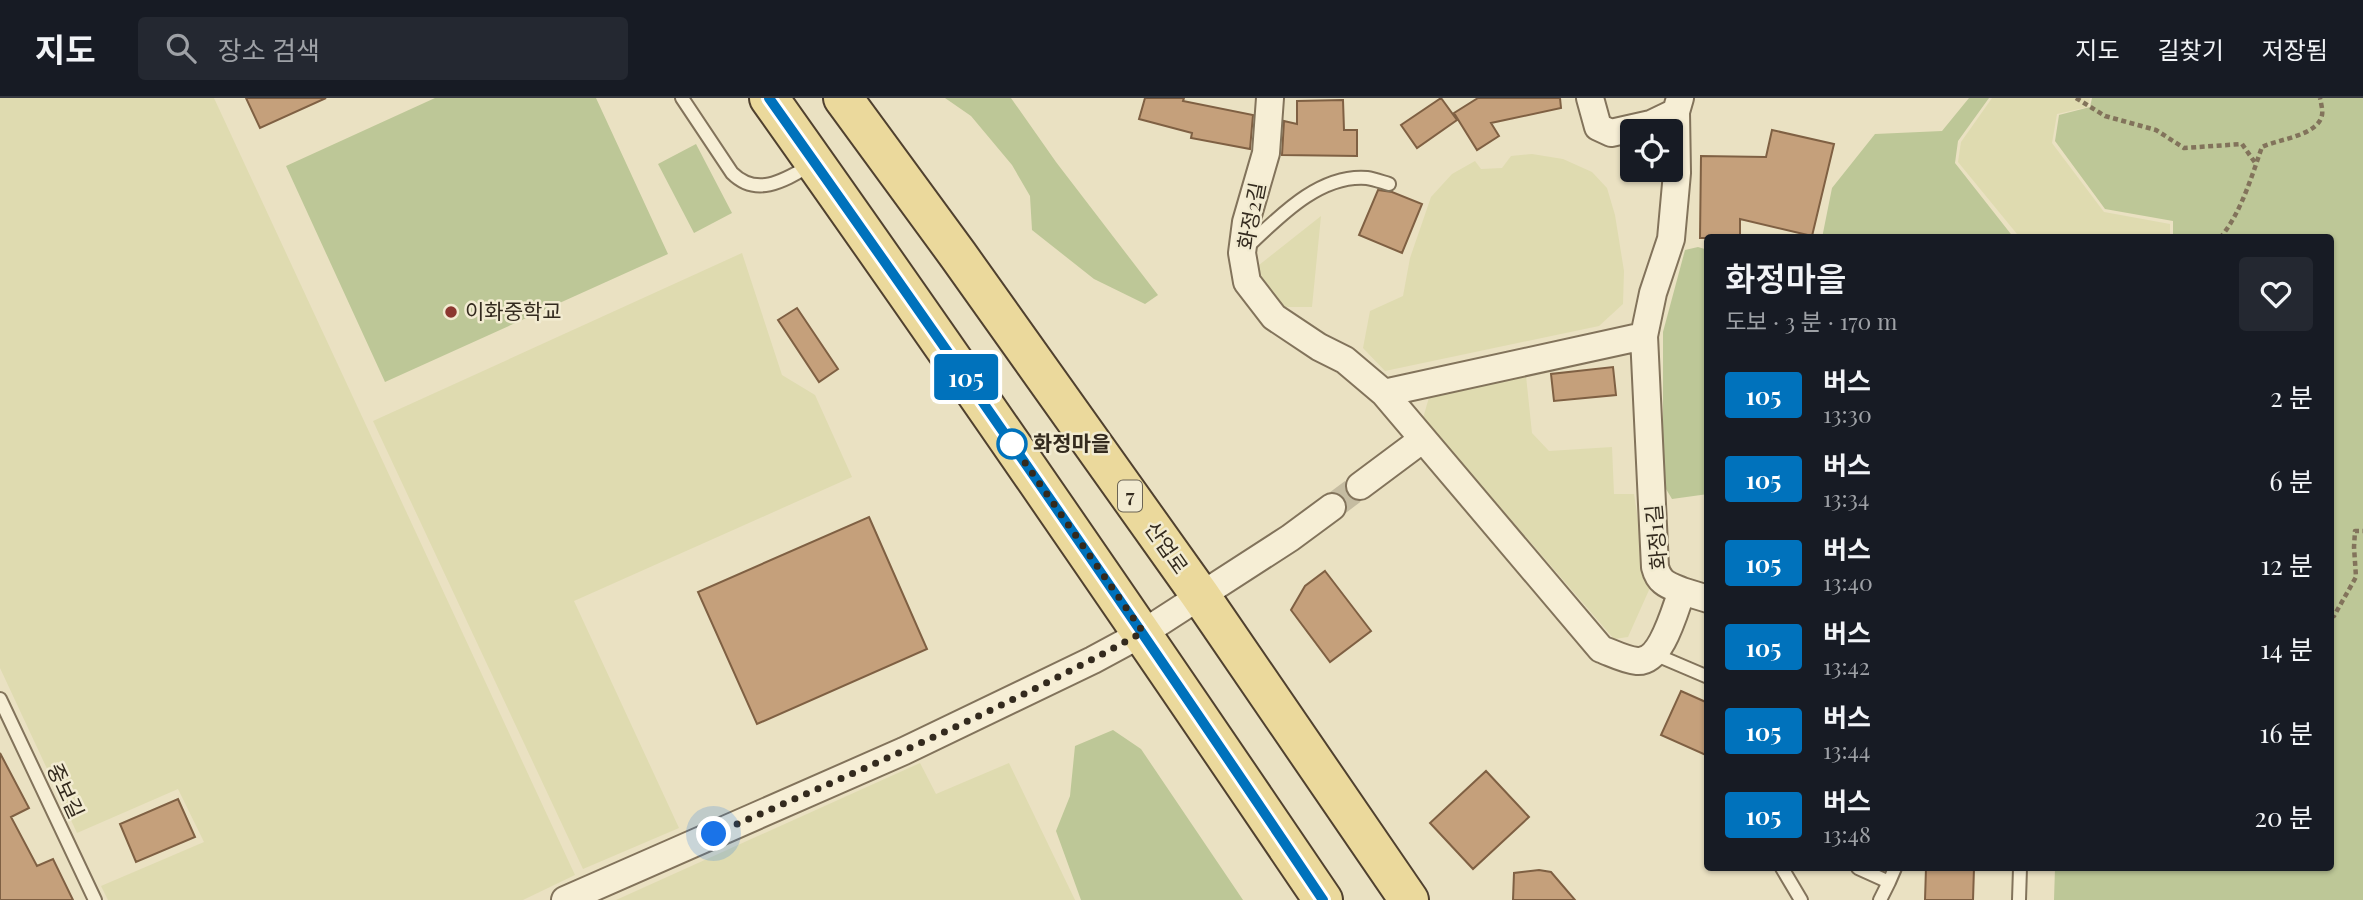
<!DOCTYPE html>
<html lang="ko">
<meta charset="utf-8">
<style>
body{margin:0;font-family:"Playfair Display","Noto Sans KR",serif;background:#242831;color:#f1f3f6;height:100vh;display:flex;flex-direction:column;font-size:26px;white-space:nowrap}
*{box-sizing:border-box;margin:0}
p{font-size:23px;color:#9ea1a6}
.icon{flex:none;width:38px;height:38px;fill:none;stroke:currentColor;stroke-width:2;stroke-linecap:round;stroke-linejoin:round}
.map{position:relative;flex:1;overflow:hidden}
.drawer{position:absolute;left:1704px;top:136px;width:630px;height:637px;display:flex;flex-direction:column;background:#171b24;border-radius:7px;box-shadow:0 2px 5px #0004}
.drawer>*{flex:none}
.badge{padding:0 14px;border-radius:5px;font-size:24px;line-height:46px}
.tools{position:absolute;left:1620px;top:21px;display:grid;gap:14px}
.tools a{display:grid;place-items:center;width:63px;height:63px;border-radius:7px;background:#171b24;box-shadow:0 2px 5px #0004;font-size:35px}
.you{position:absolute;width:35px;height:35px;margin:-18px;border:5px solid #fff;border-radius:50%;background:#1a73e8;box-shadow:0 0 0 10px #1a73e833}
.map>.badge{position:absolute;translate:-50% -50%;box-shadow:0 0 0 4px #fff}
.round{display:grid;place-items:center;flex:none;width:74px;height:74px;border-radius:7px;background:#242831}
.headline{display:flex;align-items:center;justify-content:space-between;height:119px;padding:0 21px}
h1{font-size:33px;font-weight:600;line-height:52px}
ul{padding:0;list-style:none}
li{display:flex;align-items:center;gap:21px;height:84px;padding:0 21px}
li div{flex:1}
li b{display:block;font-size:26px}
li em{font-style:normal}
li .badge{min-width:77px;font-weight:700;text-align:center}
header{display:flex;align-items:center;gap:42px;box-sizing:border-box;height:98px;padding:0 35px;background:#171b24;border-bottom:2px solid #363941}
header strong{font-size:33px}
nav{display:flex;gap:38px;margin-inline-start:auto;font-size:24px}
.search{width:490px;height:63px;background:#242831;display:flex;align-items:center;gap:18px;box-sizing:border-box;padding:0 24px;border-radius:7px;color:#9ea1a6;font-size:26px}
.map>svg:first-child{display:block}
.farmland{fill:#dfdbb0}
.green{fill:#bdc797}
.building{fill:#c5a07b;stroke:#7f6043;stroke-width:2}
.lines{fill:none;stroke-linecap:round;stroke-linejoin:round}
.street-tunnel{stroke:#c5bca1;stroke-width:26;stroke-dasharray:26 13;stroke-linecap:butt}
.lane-casing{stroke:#82735b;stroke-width:16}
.street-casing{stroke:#82735b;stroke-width:30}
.primary-casing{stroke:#50412f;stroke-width:42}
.path{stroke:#82735b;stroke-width:4.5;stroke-dasharray:5 3.5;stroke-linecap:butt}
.lane{stroke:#f6eed5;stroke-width:12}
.street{stroke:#f6eed5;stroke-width:26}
.primary{stroke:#ebd99c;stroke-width:38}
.line-casing{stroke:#fff;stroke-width:16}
.line{stroke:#0072bc;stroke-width:10}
.walk{stroke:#332a1e;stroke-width:7;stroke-dasharray:0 12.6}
.poi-dot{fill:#8c3730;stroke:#f2ebd1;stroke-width:2.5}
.stop-dot{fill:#fff;stroke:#0072bc;stroke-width:3.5}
.labels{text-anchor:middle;stroke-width:5;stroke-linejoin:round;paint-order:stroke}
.shield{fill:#f2ebd1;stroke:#6c6454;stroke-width:2}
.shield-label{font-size:19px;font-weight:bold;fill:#332a1e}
.street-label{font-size:21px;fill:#332a1e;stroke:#f2ebd1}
.poi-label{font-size:21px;fill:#332a1e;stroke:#f2ebd1;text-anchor:start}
.stop-label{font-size:21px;font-weight:bold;fill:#332a1e;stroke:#f2ebd1;text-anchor:start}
</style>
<header>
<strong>지도</strong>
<div class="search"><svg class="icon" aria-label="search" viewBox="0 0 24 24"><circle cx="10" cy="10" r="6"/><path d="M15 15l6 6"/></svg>장소 검색</div>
<nav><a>지도</a><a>길찾기</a><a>저장됨</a></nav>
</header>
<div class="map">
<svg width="2363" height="802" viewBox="0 0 2363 802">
<rect width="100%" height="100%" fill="#eae1c2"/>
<!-- farmland -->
<path class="farmland" d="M0,0H214L575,777L523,802H108L101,788L204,744L178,691L77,735L0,570Z
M1992,0H2090L2088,9L2057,16L2052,45L2104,114L2170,126V140H2017V136L1958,64L1961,44Z
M1532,56L1563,61L1592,74L1607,90L1615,117L1624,173L1623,206L1599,228L1385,273L1363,250L1370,213L1403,198L1410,160L1431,99L1452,76L1475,63L1481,71L1502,70L1511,58Z
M1321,118L1312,209H1284L1261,188L1254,171Z
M742,155L782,277L815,297L852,379L574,503L679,730L583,771L373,323Z
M1526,278L1532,335L1549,353L1612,349L1614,396H1634L1649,492L1628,539L1614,541L1423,320L1430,296Z
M920,665L936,696L1009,665L1075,802H616Z"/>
<!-- green -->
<path class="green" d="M435,0H596L668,156L385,284L286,68Z
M945,0H1011L1056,64L1158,197L1145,206L1094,181L1032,132L1030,98L1012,67L971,18Z
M1969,0H1989L1958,43L1955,65L2014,140H1822L1832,90L1875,36L1942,33Z
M2092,0H2363V802H2054L2055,770H2331V140H2173V123L2105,111L2055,43L2059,17L2090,9Z
M696,46L732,115L694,135L658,66Z
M1698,149L1708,152V396L1672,401L1663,386V234L1685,152Z
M1113,632L1141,651L1243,802H1081L1056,733L1070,698L1075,648Z"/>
<!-- building -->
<path class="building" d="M246,0H326L260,30Z
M1145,0H1184L1183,3L1253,17L1250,51L1191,40L1192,35L1139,21Z
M1441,0L1457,22L1417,50L1401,27Z
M1478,0H1560L1561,10L1491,25L1499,38L1477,52L1454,15Z
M1343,2L1344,32H1357V58L1282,57L1284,23L1297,26V3Z
M1772,32L1834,46L1812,138L1740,121V140H1700L1701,58L1766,59Z
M1378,92L1392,94L1422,106L1402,155L1359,137Z
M797,210L838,271L819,284L778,222Z
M1613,269L1616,297L1554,303L1551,276Z
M869,419L927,551L757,626L698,494Z
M1325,473L1371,533L1330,564L1291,512L1305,488Z
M1681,593L1708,605V658L1661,637Z
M0,655L29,710L11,719L37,768L53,761L73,802H0Z
M1486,673L1529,719L1473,771L1430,725Z
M178,701L195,739L136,764L120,726Z
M1926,770H1974L1973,802H1925Z
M1539,772L1551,774L1575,802H1513L1514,775Z"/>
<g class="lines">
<!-- street-tunnel -->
<path class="street-tunnel" d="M1332,409L1360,388"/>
<!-- lane casing -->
<g class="lane-casing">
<path id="lane" d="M682,0L732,75C757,100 785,82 811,67
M1245,151C1277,121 1318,76 1367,80C1374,81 1382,84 1389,86
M1654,556L1708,579
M0,601L95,802
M1782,770L1801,802
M1858,770L1889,784L1895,770
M1880,802L1889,784
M2019,802L2020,770"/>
</g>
<!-- street casing -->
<g class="street-casing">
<path id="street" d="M1270,0L1266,55L1246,124L1242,155L1247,184L1274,219L1319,249L1345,262L1384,295L1601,551C1612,555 1625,562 1637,563C1662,565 1675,511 1682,493C1668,487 1659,485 1655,469L1644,238L1653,195L1671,141L1677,75L1676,14L1680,0
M1590,0L1598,29L1611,35L1651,26L1676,14
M1384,295L1644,238
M1360,388L1423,341
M1682,493L1708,501
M565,802L904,653L1093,562L1143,535L1290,440L1332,409"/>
</g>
<!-- primary casing -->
<g class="primary-casing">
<path id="primary" d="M769,0C957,265 1141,533 1323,802
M843,0L958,157L1200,497L1409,802"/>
</g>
<!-- path -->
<path class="path" d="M2076,0L2105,18L2156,32L2184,50L2242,46L2256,66
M2220,140C2241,115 2251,80 2262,49C2278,41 2318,38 2322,17C2323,13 2321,5 2320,0
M2331,520L2334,518L2356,479L2354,449L2355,433H2363"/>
<!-- lane -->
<use href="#lane" class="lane"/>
<!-- street -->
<use href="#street" class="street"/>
<!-- primary -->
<use href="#primary" class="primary"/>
</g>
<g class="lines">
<!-- line casing -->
<g class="line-casing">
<path id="line" d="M769,0C957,265 1142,532 1323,802"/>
</g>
<!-- line -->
<use href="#line" class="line"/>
<!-- walk -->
<path class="walk" d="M714,736C859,673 1004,611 1143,534L1012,346"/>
</g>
<!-- markers -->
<circle class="poi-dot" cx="451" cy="214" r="7"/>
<circle class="stop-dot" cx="1012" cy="346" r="14"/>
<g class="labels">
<!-- shield labels -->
<rect class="shield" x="1118" y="382.5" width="24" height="31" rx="5"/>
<g class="shield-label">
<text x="1130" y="405">7</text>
</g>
<!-- street labels -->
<g class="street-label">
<text transform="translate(1252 118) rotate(-79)" y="7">화정2길</text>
<text transform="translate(1657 439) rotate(-95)" y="7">화정1길</text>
<text transform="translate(1166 450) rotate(55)" y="7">산업로</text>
<text transform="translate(65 693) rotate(65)" y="7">중보길</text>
</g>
<!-- poi labels -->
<g class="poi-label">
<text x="465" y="221">이화중학교</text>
</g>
<!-- stop labels -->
<g class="stop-label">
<text x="1033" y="353">화정마을</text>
</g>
</g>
</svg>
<div class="tools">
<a><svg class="icon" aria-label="locate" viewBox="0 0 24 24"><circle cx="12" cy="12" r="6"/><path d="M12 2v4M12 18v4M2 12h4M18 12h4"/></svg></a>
</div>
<div class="you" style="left:714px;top:736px"></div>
<b class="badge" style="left:966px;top:279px;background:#0072bc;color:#fff">105</b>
<section class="drawer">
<div class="headline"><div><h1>화정마을</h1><p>도보 · 3 분 · 170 m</p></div><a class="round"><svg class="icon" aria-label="heart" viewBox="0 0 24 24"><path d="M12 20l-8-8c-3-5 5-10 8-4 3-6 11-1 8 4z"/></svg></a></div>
<ul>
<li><span class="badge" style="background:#0072bc;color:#fff">105</span><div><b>버스</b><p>13:30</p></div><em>2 분</em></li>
<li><span class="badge" style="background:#0072bc;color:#fff">105</span><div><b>버스</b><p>13:34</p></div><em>6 분</em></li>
<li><span class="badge" style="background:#0072bc;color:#fff">105</span><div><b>버스</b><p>13:40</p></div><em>12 분</em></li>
<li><span class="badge" style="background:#0072bc;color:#fff">105</span><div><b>버스</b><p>13:42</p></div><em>14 분</em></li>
<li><span class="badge" style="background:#0072bc;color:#fff">105</span><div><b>버스</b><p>13:44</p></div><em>16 분</em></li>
<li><span class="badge" style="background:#0072bc;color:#fff">105</span><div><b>버스</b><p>13:48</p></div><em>20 분</em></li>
</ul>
</section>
</div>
